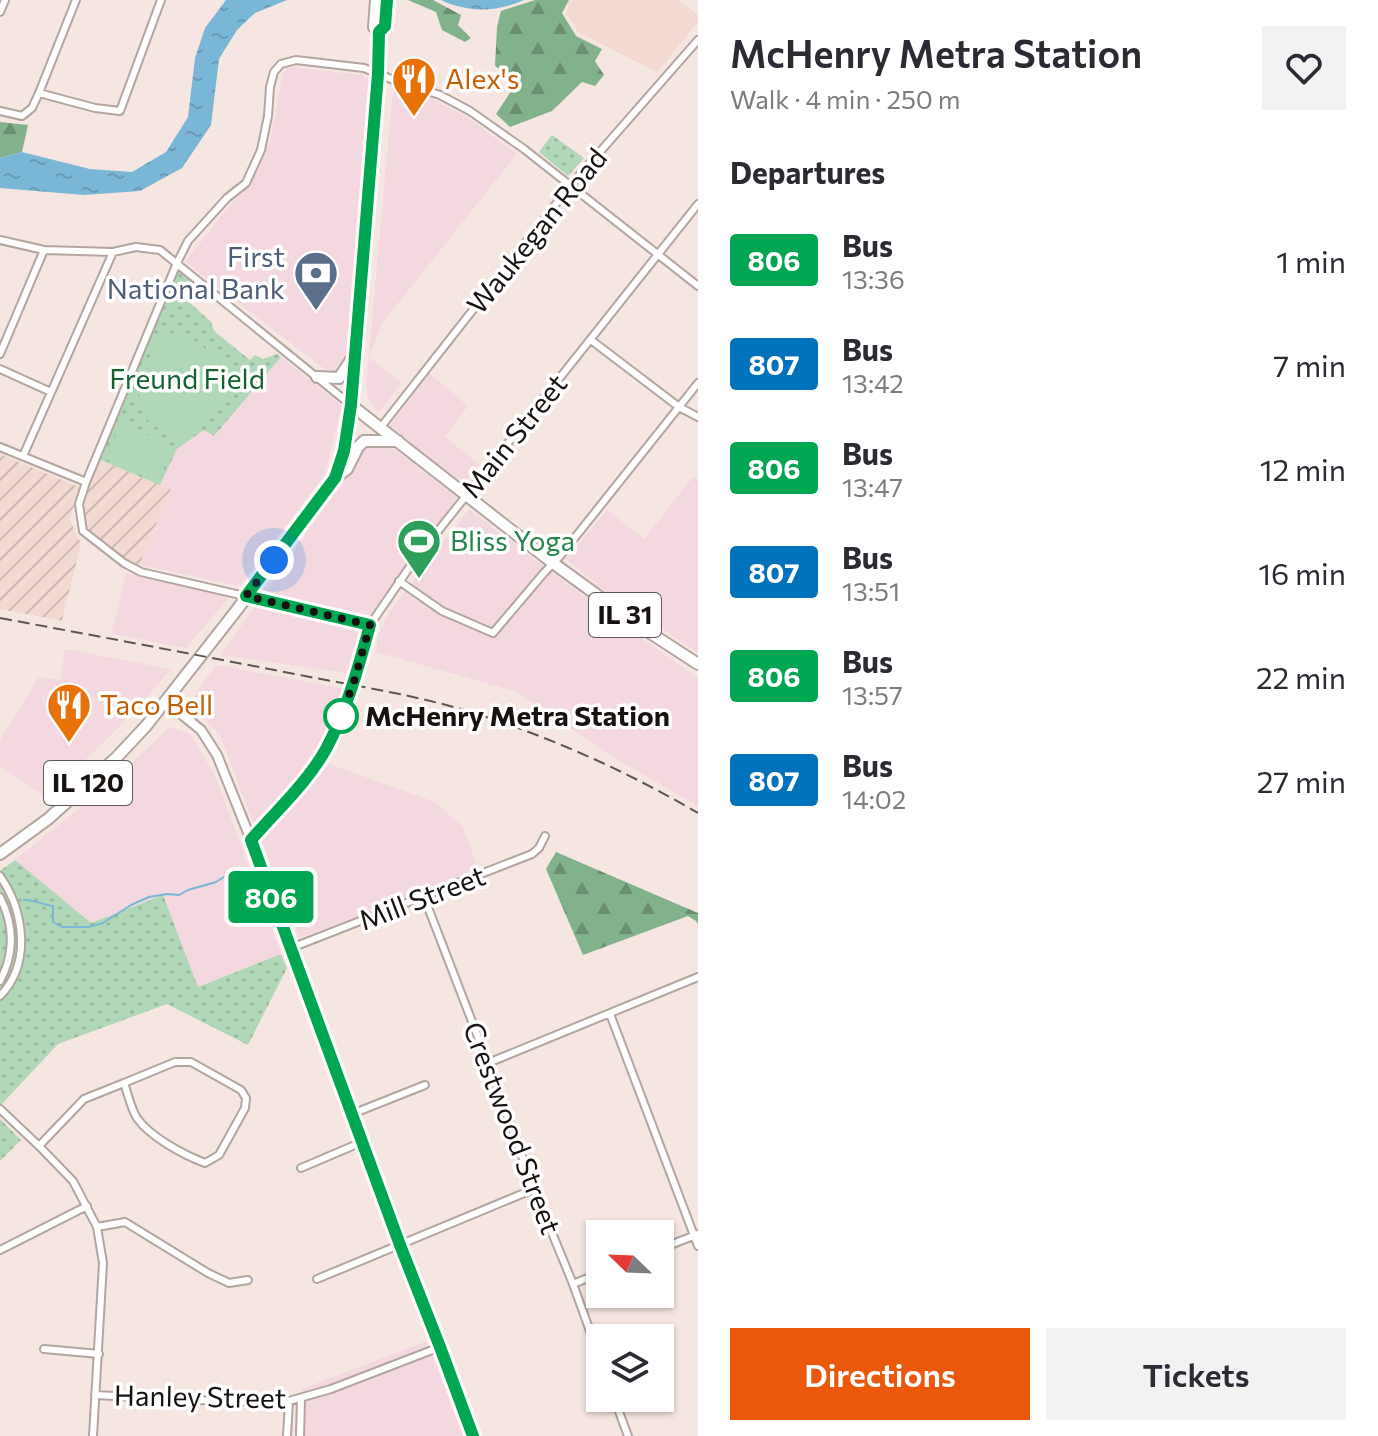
<!DOCTYPE html>
<meta charset="utf-8">
<style>
body{margin:0;font-family:Commissioner,sans-serif;background:#f2f2f3;color:#2b2b33;height:100vh;display:flex;flex-direction:column;font-size:30px;white-space:nowrap}
*{box-sizing:border-box;margin:0}
p{font-size:26px;color:#7c7c81}
.icon{flex:none;width:44px;height:44px;fill:none;stroke:currentColor;stroke-width:2;stroke-linecap:round;stroke-linejoin:round}
.map{position:relative;flex:1;overflow:hidden}
.drawer{display:flex;flex-direction:column;background:#fff;width:680px}
.drawer>*{flex:none}
.badge{padding:0 16px;border-radius:6px;font-size:28px;line-height:52px}
.needle{width:52px;rotate:293deg}
.controls{position:absolute;left:586px;top:1220px;display:grid;gap:16px}
.controls a{display:grid;place-items:center;width:88px;height:88px;border-radius:0px;background:#fff;box-shadow:0 2px 6px #0004;font-size:40px}
.you{position:absolute;width:40px;height:40px;margin:-20px;border:6px solid #fff;border-radius:50%;background:#1a73e8;box-shadow:0 0 0 12px #1a73e833}
.map>.badge{position:absolute;translate:-50% -50%;box-shadow:0 0 0 4px #fff}
h2{padding:0 32px;font-size:30px;line-height:72px}
.round{display:grid;place-items:center;flex:none;width:84px;height:84px;border-radius:0px;background:#f2f2f3}
.headline{display:flex;align-items:center;justify-content:space-between;height:136px;padding:0 32px}
h1{font-size:38px;font-weight:600;line-height:60px}
.cta{display:flex;gap:16px;margin-top:auto;padding:16px 32px}
.cta a{flex:1;height:92px;border-radius:0px;background:#ea580c;color:#fff;font-size:32px;font-weight:600;line-height:92px;text-align:center}
.cta a+a{background:#f2f2f3;color:#2b2b33}
ul{padding:0;list-style:none}
li{display:flex;align-items:center;gap:24px;height:104px;padding:0 32px}
li div{flex:1}
li b{display:block;font-size:30px}
li em{font-style:normal}
li .badge{min-width:88px;font-weight:700;text-align:center}
main{display:flex;flex:1;min-height:0}
.map>svg:first-child{display:block}
.commercial{fill:#f3d9df}
.industrial{fill:url(#industrial-furrows)}
.built{fill:#f2dad2}
.grass{fill:url(#grass-dots)}
.forest{fill:url(#forest-firs)}
.garden{fill:#b0d7b7}
.water{fill:url(#water-ripples)}
.lines{fill:none;stroke-linecap:round;stroke-linejoin:round}
.stream{stroke:#7ab6d5;stroke-width:2}
.minor-casing{stroke:#b3a5a0;stroke-width:10}
.tertiary-casing{stroke:#b3a5a0;stroke-width:12}
.primary-casing{stroke:#b3a5a0;stroke-width:14}
.minor{stroke:#fff;stroke-width:6}
.tertiary{stroke:#fff;stroke-width:8}
.primary{stroke:#fff;stroke-width:10}
.rail{stroke:#5e5653;stroke-width:2;stroke-dasharray:12 6;stroke-linecap:butt}
.line-casing{stroke:#fff;stroke-width:18}
.line{stroke:#00a651;stroke-width:12}
.walk{stroke:#171210;stroke-width:8;stroke-dasharray:0 14.4}
.stop-dot{fill:#fff;stroke:#00a651;stroke-width:4}
.labels{text-anchor:middle;stroke-width:7;stroke-linejoin:round;paint-order:stroke}
.shield{fill:#fff;stroke:#5d5958;stroke-width:2}
.shield-label{font-size:26px;font-weight:bold;fill:#171210}
.food-label{font-size:28px;fill:#c56008;stroke:#fff;text-anchor:start}
.street-label{font-size:28px;fill:#171210;stroke:#fff}
.service-label{font-size:28px;fill:#4e5e75;stroke:#fff;text-anchor:end}
.park-label{font-size:28px;fill:#166130;stroke:#fff}
.leisure-label{font-size:28px;fill:#27864d;stroke:#fff;text-anchor:start}
.stop-label{font-size:28px;font-weight:bold;fill:#171210;stroke:#fff;text-anchor:start}
</style>
<main>
<div class="map">
<svg width="698" height="1436" viewBox="0 0 698 1436">
<defs>
<pattern id="industrial-furrows" width="10" height="10" patternUnits="userSpaceOnUse" patternTransform="scale(2)"><rect width="10" height="10" fill="#f2dad2"/><path d="M-1 1l2-2M0 10L10 0M9 11l2-2" fill="none" stroke="#cfbab3"/></pattern>
<pattern id="grass-dots" width="8" height="8" patternUnits="userSpaceOnUse" patternTransform="scale(2)"><rect width="8" height="8" fill="#b0d7b7"/><path d="M2 2h.1M6 6h.1" fill="none" stroke="#97b89c" stroke-width="1.8" stroke-linecap="round"/></pattern>
<pattern id="forest-firs" width="22" height="20" patternUnits="userSpaceOnUse" patternTransform="scale(2)"><rect width="22" height="20" fill="#82b28b"/><path d="M5 1l3.5 6h-7zM16 11l3.5 6h-7z" fill="#698f70"/></pattern>
<pattern id="water-ripples" width="26" height="14" patternUnits="userSpaceOnUse" patternTransform="scale(2)"><rect width="26" height="14" fill="#7ab6d5"/><path d="M2 4q2-2 4 0t4 0M15 11q2-2 4 0t4 0" fill="none" stroke="#699bb6"/></pattern>
</defs>
<rect width="100%" height="100%" fill="#f6e6e1"/>
<!-- commercial -->
<path class="commercial" d="M291,67L361,75L370,80L344,384L185,262L230,205L251,184L270,142L283,73Z
M393,88L423,94L467,117L517,154L383,322L369,357L402,383L378,413L368,399L366,387Z
M281,357L342,406L324,476L239,586L139,565L171,490L160,485L177,449L204,430L214,436Z
M429,373L468,406L445,437L479,464L464,483L388,428Z
M375,434L457,498L361,628L347,673L221,655Z
M693,477L698,480V653L606,592L566,559L607,510L644,539Z
M469,509L595,605L698,678V806L608,754L517,692L376,652L379,633L390,611Z
M126,573L221,594L228,599L186,648L112,634Z
M65,649L171,669L134,712L47,798L0,766V740L39,677L60,680Z
M216,665L347,689L314,760L258,823L252,820L220,735L194,710L192,698Z
M170,727L190,734L215,775L281,954L197,987L163,895L91,923L15,860L102,790Z
M329,764L435,802L463,827L479,872L299,938L261,840Z
M427,1341L463,1436H305L302,1389Z"/>
<!-- industrial -->
<path class="industrial" d="M0,454L79,487L70,520L81,544L62,621L0,609Z
M96,458L171,489L139,565L118,554L90,532L84,508Z"/>
<!-- built -->
<path class="built" d="M572,0H679L698,15V22L657,72L578,32L567,15L568,2Z"/>
<!-- grass -->
<path class="grass" d="M552,135L584,158L568,176L539,152Z
M177,263L198,281L188,295L189,302L211,322L214,331L250,360L255,355L263,359L277,354L281,357L214,436L204,430L177,449L160,485L96,458Z
M15,860L91,923L163,895L198,987L281,954L287,968L248,1045L167,1004L58,1044L0,1106V871Z
M0,1119L21,1140L0,1161Z"/>
<!-- forest -->
<path class="forest" d="M408,0H433L461,15L458,25L471,38L465,42L442,30L436,12Z
M535,0H569L562,13L576,36L602,49L595,61L604,75L595,86L582,82L552,111L510,127L496,114L517,82L495,66L497,27L501,11Z
M0,122L28,125L22,152L0,158Z
M556,852L698,913V924L696,921L688,916L583,955L546,869Z"/>
<!-- garden -->
<path class="garden" d="M162,331L190,337L238,375L239,382L217,412L176,442C164,432 144,422 140,406C135,391 156,346 162,331Z
M121,423L173,446L158,482L105,459Z"/>
<!-- water -->
<path class="water" d="M226,0H287L255,13L237,30L219,59L211,125L182,168L140,191L84,195L0,188V158L22,152L90,169L132,172L166,152L188,117L195,58L205,28Z
M441,0H524C497,12 468,13 441,0Z"/>
<g class="lines">
<!-- stream -->
<path class="stream" d="M24,900C33,899 43,905 53,906V922L62,927H88L103,923L131,905L149,897L167,894L179,895L188,890L216,882L224,877L248,872"/>
<!-- minor casing -->
<g class="minor-casing">
<path id="minor" d="M0,12L5,0
M39,93L76,0
M0,111L22,116L32,108L39,93L95,108L120,111L161,0
M0,240L44,250L113,252L136,247L160,250L351,405
M591,340L679,407L698,417
M0,354L44,250
M0,369L51,392
M381,427L570,186L698,40
M0,447L86,482
M23,456L113,252
M399,581L442,611L493,633L543,574L561,555L698,383
M370,625L141,572L124,563L83,531L79,504L86,482L177,263L188,241L227,198L246,183L261,150L268,116L270,87L274,72L281,64L296,60L364,68L396,81L440,95L470,111L524,149L698,286
M251,840L312,770L326,749L348,703L370,625L411,565L698,204
M0,876C24,911 32,963 0,996
M0,897C14,925 15,953 0,981
M424,897L488,1063L534,1189L573,1284L600,1359
M291,948L532,854L539,848L545,836
M610,1014L698,1246
M175,1062H191L241,1090L246,1098L245,1108L219,1155L205,1163C184,1155 150,1137 137,1118C131,1109 128,1094 124,1083Z
M488,1063L698,977
M0,1109L39,1146L73,1181L97,1227L103,1263L93,1436
M352,1114L425,1085
M39,1146L84,1099L124,1083
M301,1168L362,1142
M97,1227L125,1222L208,1273L229,1283L248,1280
M660,1249L698,1234
M0,1250L87,1206
M317,1279L534,1189
M573,1284L600,1273
M44,1349L99,1354
M95,1395L218,1401H289L331,1389L440,1347
M614,1398L628,1436
M287,1436L289,1401
M300,1436L301,1398"/>
</g>
<!-- tertiary casing -->
<g class="tertiary-casing">
<path id="tertiary" d="M165,701L201,730L217,755L251,840L400,1245L473,1436"/>
</g>
<!-- primary casing -->
<g class="primary-casing">
<path id="primary" d="M379,32L385,26L387,0
M317,377L339,378L353,357
M351,405L553,563L638,625L698,664
M336,477L347,469L358,447L364,441H398
M0,854L48,819L116,758L146,726L236,611L335,478L344,451L351,405L378,74L379,32L374,27L376,0"/>
</g>
<!-- minor -->
<use href="#minor" class="minor"/>
<!-- tertiary -->
<use href="#tertiary" class="tertiary"/>
<!-- primary -->
<use href="#primary" class="primary"/>
<!-- rail -->
<path class="rail" d="M0,618C102,637 203,656 305,676C362,687 421,696 477,714C555,739 628,772 698,813"/>
</g>
<g class="lines">
<!-- line casing -->
<g class="line-casing">
<path id="line" d="M387,0L385,26L379,32L378,74L351,405L344,451L335,478L246,596L370,625C358,668 347,710 326,749C307,783 276,811 251,840L400,1245L440,1347L473,1436"/>
</g>
<!-- line -->
<use href="#line" class="line"/>
<!-- walk -->
<path class="walk" d="M274,560L246,596L370,625L353,685L340,717L341,716"/>
</g>
<!-- icons -->
<defs>
<g id="restaurant-pin" transform="scale(2.3)"><path d="M0 17L-7.5 6A9.5 9.5 0 1 1 7.5 6Z" fill="#e8710a" stroke="#fff"/><path d="M-5-6h1v4h1v-4h1v4h1v-4h1v5L-1.5 .5V6h-2V.5L-5-1ZM5-6V6H3V1.5H1.5Q1.5-4 5-6Z" fill="#fff"/></g>
<g id="bank-pin" transform="scale(2.3)"><path d="M0 17L-7.5 6A9.5 9.5 0 1 1 7.5 6Z" fill="#5c6f8a" stroke="#fff"/><path d="M-6-4H6V4H-6ZM0-2.3a2.3 2.3 0 1 0 0 4.6a2.3 2.3 0 1 0 0-4.6Z" fill="#fff"/></g>
<g id="stadium-pin" transform="scale(2.3)"><path d="M0 17L-7.5 6A9.5 9.5 0 1 1 7.5 6Z" fill="#2e9e5b" stroke="#fff"/><path d="M0-5a6.5 5 0 1 0 0 10a6.5 5 0 1 0 0-10ZM-3.5-1.8h7v3.6h-7Z" fill="#fff"/></g>
</defs>
<g fill-rule="evenodd">
<use href="#restaurant-pin" x="414" y="79"/>
<use href="#bank-pin" x="316" y="273"/>
<use href="#stadium-pin" x="419" y="541"/>
<use href="#restaurant-pin" x="69" y="705"/>
</g>
<!-- markers -->
<circle class="stop-dot" cx="341" cy="716" r="16"/>
<g class="labels">
<!-- shield labels -->
<g class="shield">
<rect x="589" y="593" width="72" height="44" rx="6"/>
<rect x="44" y="761" width="88" height="44" rx="6"/>
</g>
<g class="shield-label">
<text x="625" y="624">IL 31</text>
<text x="88" y="792">IL 120</text>
</g>
<!-- food labels -->
<g class="food-label">
<text x="445" y="89">Alex's</text>
<text x="100" y="715">Taco Bell</text>
</g>
<!-- street labels -->
<g class="street-label">
<text transform="translate(537 231) rotate(-51)" y="10">Waukegan Road</text>
<text transform="translate(514 436) rotate(-51)" y="10">Main Street</text>
<text transform="translate(422 898) rotate(-21)" y="10">Mill Street</text>
<text transform="translate(512 1128) rotate(69)" y="10">Crestwood Street</text>
<text transform="translate(200 1397) rotate(1)" y="10">Hanley Street</text>
</g>
<!-- service labels -->
<g class="service-label">
<text x="285" y="267">First<tspan x="285" dy="32">National Bank</tspan></text>
</g>
<!-- park labels -->
<g class="park-label">
<text x="187" y="389">Freund Field</text>
</g>
<!-- leisure labels -->
<g class="leisure-label">
<text x="450" y="551">Bliss Yoga</text>
</g>
<!-- stop labels -->
<g class="stop-label">
<text x="365" y="726">McHenry Metra Station</text>
</g>
</g>
</svg>
<div class="controls">
<a><svg class="needle" viewBox="-14 -14 28 28"><path d="M0-13l5 13h-10z" fill="#e53935"/><path d="M0 13l5-13h-10z" fill="#7c7c81"/></svg></a>
<a><svg class="icon" aria-label="layers" viewBox="0 0 24 24"><path d="M12 4l9 5-9 5-9-5zM3 14l9 5 9-5"/></svg></a>
</div>
<div class="you" style="left:274px;top:560px"></div>
<b class="badge" style="left:271px;top:897px;background:#00a651;color:#fff">806</b>
</div>
<section class="drawer">
<div class="headline"><div><h1>McHenry Metra Station</h1><p>Walk · 4 min · 250 m</p></div><a class="round"><svg class="icon" aria-label="heart" viewBox="0 0 24 24"><path d="M12 20l-8-8c-3-5 5-10 8-4 3-6 11-1 8 4z"/></svg></a></div>
<h2>Departures</h2>
<ul>
<li><span class="badge" style="background:#00a651;color:#fff">806</span><div><b>Bus</b><p>13:36</p></div><em>1 min</em></li>
<li><span class="badge" style="background:#0072bc;color:#fff">807</span><div><b>Bus</b><p>13:42</p></div><em>7 min</em></li>
<li><span class="badge" style="background:#00a651;color:#fff">806</span><div><b>Bus</b><p>13:47</p></div><em>12 min</em></li>
<li><span class="badge" style="background:#0072bc;color:#fff">807</span><div><b>Bus</b><p>13:51</p></div><em>16 min</em></li>
<li><span class="badge" style="background:#00a651;color:#fff">806</span><div><b>Bus</b><p>13:57</p></div><em>22 min</em></li>
<li><span class="badge" style="background:#0072bc;color:#fff">807</span><div><b>Bus</b><p>14:02</p></div><em>27 min</em></li>
</ul>
<div class="cta"><a>Directions</a><a>Tickets</a></div>
</section>
</main>
